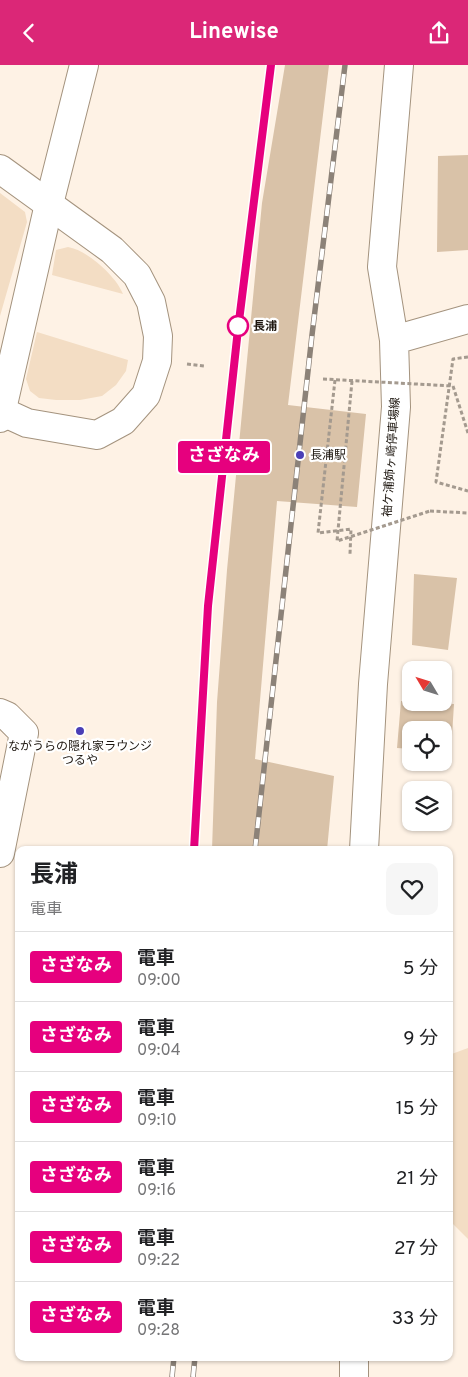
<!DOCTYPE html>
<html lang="ja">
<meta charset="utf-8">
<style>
body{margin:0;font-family:Overpass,"Noto Sans JP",sans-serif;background:#f6f6f6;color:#202124;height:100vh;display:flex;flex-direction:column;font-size:19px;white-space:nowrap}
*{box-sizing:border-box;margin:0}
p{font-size:16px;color:#757577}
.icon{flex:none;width:28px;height:28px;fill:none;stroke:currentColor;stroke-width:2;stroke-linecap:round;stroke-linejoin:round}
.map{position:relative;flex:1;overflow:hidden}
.side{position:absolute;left:15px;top:781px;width:438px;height:515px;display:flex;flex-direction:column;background:#fff;border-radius:10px;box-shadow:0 1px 4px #0004}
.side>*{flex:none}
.badge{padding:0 10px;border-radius:4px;font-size:18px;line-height:32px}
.needle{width:32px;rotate:308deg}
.controls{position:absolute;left:402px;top:596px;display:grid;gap:10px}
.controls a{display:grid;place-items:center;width:50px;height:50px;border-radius:10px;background:#fff;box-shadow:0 1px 4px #0004;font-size:25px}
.map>.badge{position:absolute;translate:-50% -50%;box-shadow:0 0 0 2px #fff}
.round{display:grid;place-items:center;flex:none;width:52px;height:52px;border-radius:10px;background:#f6f6f6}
.head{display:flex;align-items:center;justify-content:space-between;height:85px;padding:0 15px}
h1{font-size:24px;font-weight:700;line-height:38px}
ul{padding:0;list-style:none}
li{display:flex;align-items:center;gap:15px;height:70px;padding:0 15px;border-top:1px solid #e0e0e0}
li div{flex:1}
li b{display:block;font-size:19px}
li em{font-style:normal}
li .badge{min-width:55px;font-weight:700;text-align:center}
header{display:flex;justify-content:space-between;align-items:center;height:65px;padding:0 15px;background:#db2777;color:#fff;font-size:22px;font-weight:700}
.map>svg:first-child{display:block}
.green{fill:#f3ddc4}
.building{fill:#d9c2a8}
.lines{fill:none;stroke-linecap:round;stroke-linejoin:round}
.street-casing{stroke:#a4937e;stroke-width:30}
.secondary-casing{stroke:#a4937e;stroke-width:30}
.path{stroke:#a49a8f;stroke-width:3;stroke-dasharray:4 2.5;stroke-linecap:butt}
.street{stroke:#fff;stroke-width:28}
.secondary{stroke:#fff;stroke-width:28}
.rail-casing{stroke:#8c8278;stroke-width:5.5}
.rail{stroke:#fff;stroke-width:4;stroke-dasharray:11;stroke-linecap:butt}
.path-bridge{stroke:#a49a8f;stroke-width:3;stroke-dasharray:4 2.5;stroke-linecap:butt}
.line-casing{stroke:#fff;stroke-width:11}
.line{stroke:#e6007e;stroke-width:8}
.stop-dot{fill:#fff;stroke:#e6007e;stroke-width:2.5}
.poi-dot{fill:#4b3fb6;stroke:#fff;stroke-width:2}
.labels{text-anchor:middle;stroke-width:4.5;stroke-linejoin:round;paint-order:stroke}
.stop-label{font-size:12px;font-weight:bold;fill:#1d160f;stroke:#fff;text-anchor:start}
.poi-label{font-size:12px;fill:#1d160f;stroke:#fff;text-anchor:start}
.street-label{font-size:12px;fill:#1d160f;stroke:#fff}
</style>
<header><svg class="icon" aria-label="back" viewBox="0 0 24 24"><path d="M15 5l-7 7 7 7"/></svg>Linewise<svg class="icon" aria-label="share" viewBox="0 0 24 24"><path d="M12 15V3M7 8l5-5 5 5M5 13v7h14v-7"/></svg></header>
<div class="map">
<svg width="468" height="1312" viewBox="0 0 468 1312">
<rect width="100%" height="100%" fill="#fef2e5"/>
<!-- green -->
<path class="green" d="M0,128L25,147L27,157L0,251Z
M68,182C87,185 116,211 123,229L52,210L56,185Z
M37,267L128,295L126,306L116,320L102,331L80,335H56L39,333L30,326L26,314Z
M468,983V1174L449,1155V990Z"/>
<!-- building -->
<path class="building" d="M285,0H329L288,340L366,349L357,442L277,436L255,694L334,711L327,785H212L217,637L227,505L262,138Z
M468,90V185L437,187L438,91Z
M414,509L457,513L448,585L412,580Z
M401,636L454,639L451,687H444V665H411V684L397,683Z"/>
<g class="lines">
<!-- street casing -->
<g class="street-casing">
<path id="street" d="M0,353L49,139L84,0
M0,648L7,651L24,668L0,788"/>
</g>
<!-- secondary casing -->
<g class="secondary-casing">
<path id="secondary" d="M0,104L112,185L137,210L151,237L158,271L157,296L146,330L123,356L97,370L27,358L3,347L0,344
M394,275L468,254
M364,785L373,619L396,342L394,275L382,202L399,0
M354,1312V1292"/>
</g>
<!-- path -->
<path class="path" d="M468,292L453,294L436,417L468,426
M187,299L204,301
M335,315L318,468L351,464L350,489
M453,321L468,368
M430,446L468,448"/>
<!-- street -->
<use href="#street" class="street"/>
<!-- secondary -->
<use href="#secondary" class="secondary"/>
<!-- rail casing -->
<g class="rail-casing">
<path id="rail" d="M194,785L208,541L238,265L271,0
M255,785L312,270L345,0
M172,1312L174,1292
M193,1312L195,1292"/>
</g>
<!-- rail -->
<use href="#rail" class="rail"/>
<!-- path-bridge -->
<path class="path-bridge" d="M323,314L453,321
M352,316L337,476L430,446"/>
</g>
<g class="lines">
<!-- line casing -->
<g class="line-casing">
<path id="line" d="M194,785L208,541L238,264L271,0"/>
</g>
<!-- line -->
<use href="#line" class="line"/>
</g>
<!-- markers -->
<circle class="stop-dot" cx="238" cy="261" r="10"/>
<g class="poi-dot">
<circle cx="300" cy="390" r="5"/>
<circle cx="80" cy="666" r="5"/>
</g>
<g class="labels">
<!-- stop labels -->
<g class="stop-label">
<text x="253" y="265">長浦</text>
</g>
<!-- poi labels -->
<g class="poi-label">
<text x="310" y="394">長浦駅</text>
<text x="80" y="685" text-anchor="middle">ながうらの隠れ家ラウンジ<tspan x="80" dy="14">つるや</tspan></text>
</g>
<!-- street labels -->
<g class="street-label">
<text transform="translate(391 392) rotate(-86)" y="4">袖ケ浦姉ヶ崎停車場線</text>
</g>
</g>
</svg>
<div class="controls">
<a><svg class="needle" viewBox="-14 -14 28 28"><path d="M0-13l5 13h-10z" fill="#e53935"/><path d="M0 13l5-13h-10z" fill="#757577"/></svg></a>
<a><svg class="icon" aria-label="locate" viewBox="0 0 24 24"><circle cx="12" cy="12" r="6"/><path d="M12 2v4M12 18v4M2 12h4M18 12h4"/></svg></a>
<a><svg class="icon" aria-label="layers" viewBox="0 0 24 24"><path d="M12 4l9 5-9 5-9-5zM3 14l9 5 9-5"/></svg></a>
</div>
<b class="badge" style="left:224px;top:392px;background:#e6007e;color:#fff">さざなみ</b>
<section class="side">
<div class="head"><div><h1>長浦</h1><p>電車</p></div><a class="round"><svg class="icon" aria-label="heart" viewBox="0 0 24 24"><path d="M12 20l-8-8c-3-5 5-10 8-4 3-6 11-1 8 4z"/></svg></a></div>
<ul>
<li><span class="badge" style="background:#e6007e;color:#fff">さざなみ</span><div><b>電車</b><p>09:00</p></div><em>5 分</em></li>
<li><span class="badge" style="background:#e6007e;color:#fff">さざなみ</span><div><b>電車</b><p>09:04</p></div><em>9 分</em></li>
<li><span class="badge" style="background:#e6007e;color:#fff">さざなみ</span><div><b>電車</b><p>09:10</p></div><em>15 分</em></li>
<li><span class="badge" style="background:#e6007e;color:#fff">さざなみ</span><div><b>電車</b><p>09:16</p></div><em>21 分</em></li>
<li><span class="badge" style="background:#e6007e;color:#fff">さざなみ</span><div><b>電車</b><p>09:22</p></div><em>27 分</em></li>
<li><span class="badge" style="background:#e6007e;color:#fff">さざなみ</span><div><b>電車</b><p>09:28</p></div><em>33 分</em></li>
</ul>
</section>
</div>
